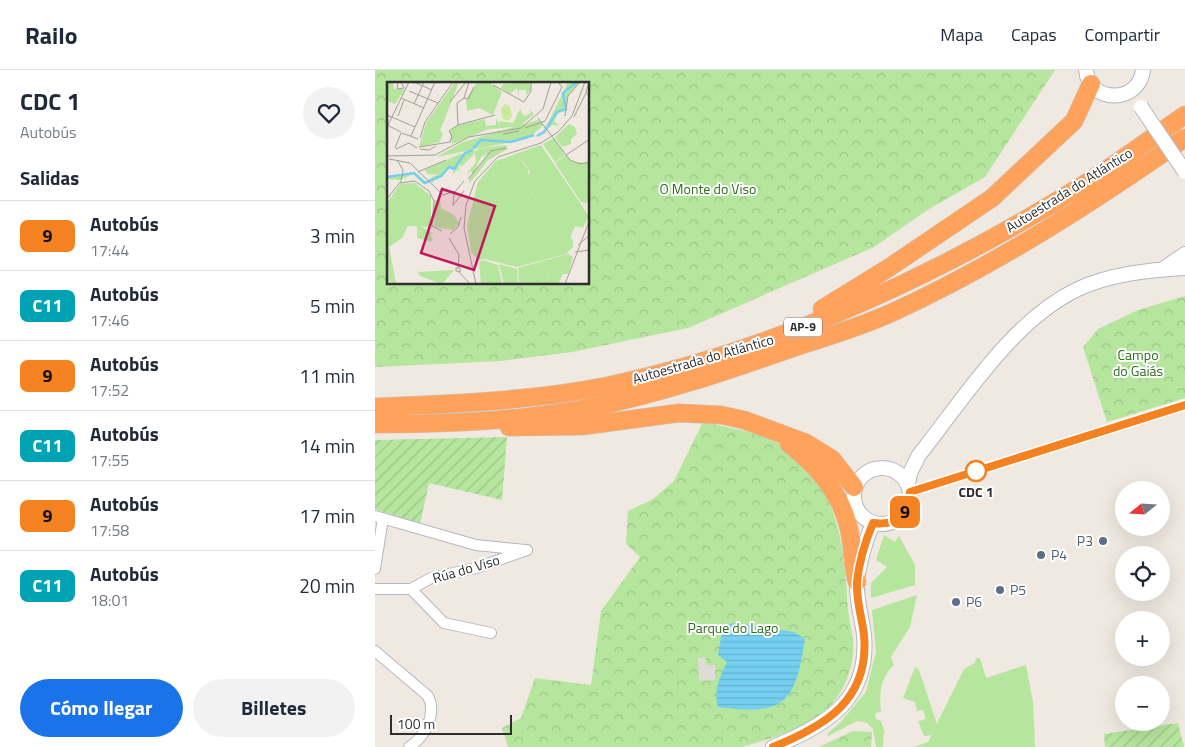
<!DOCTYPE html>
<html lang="es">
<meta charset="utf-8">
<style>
body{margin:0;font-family:"Titillium Web",sans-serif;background:#f2f2f3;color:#1f2937;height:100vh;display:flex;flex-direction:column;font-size:19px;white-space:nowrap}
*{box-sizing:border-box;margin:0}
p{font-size:16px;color:#747a83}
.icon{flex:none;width:28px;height:28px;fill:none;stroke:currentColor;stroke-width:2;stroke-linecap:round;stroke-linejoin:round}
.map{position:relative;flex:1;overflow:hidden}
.panel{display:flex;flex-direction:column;background:#fff;width:375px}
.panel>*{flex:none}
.badge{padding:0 10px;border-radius:8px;font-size:18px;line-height:32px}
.needle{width:32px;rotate:252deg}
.buttons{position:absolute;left:740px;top:411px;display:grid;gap:10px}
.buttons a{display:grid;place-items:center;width:55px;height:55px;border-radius:50%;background:#fff;box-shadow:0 5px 20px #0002;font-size:25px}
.scale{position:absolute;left:15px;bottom:12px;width:122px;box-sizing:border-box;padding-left:5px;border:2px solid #2e2e2e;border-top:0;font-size:14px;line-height:18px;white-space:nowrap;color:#2e2e2e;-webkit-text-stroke:4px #fff;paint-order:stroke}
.map>.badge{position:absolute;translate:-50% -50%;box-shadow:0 0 0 2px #fff}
h2{padding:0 20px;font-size:19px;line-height:45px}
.round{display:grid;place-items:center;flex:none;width:52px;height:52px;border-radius:26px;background:#f2f2f3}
.summary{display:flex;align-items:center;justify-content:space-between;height:85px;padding:0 20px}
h1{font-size:24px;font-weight:700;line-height:38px}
.cta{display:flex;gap:10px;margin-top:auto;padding:10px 20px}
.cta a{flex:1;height:58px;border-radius:30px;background:#1a73e8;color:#fff;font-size:20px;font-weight:700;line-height:58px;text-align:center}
.cta a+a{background:#f2f2f3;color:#1f2937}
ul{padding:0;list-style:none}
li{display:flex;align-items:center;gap:15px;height:70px;padding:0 20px;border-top:1px solid #e0e1e3}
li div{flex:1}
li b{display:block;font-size:19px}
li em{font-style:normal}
li .badge{min-width:55px;font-weight:700;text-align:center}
header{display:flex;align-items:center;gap:30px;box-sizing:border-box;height:70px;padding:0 25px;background:#fff;border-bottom:1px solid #e0e1e3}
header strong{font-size:24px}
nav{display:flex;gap:28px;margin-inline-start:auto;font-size:18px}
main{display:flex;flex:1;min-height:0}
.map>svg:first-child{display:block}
.grass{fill:#b6e59e}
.forest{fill:url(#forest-crowns);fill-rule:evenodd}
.garden{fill:url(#garden-furrows)}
.plaza{fill:#dfdcd8}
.water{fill:url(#water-rules)}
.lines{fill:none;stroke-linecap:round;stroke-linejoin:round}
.street-casing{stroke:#b4b7c1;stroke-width:12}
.secondary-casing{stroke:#b4b7c1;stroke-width:16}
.highway-casing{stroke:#c9c9c9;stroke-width:19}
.street{stroke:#fff;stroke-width:10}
.secondary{stroke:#fff;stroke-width:14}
.highway{stroke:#ffa35c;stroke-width:18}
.secondary-bridge-casing{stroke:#b4b7c1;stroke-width:16;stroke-linecap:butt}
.secondary-bridge{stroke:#fff;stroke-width:14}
.line-casing{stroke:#fff;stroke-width:11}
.line{stroke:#f58220;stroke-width:8}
.stop-dot{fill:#fff;stroke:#f58220;stroke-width:2.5}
.service-dot{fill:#5c6f8a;stroke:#fff;stroke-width:2}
.labels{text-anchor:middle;stroke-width:4;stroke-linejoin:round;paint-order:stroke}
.shield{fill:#fff;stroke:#6d6d6d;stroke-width:1}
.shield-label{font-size:12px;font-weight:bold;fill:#2e2e2e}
.park-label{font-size:14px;fill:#2c6e1b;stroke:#fff}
.street-label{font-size:14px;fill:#2e2e2e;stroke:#fff}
.stop-label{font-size:14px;font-weight:bold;fill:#2e2e2e;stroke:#fff}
.service-label{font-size:14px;fill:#4e5e75;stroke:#fff;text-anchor:start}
.inset-river{fill:none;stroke:#75cff0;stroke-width:2.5}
.inset-road{fill:none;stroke:#a29e99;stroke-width:1}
.view{fill:#c2185b;fill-opacity:0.15;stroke:#c2185b;stroke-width:2.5}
.inset-edge{fill:none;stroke:#2e2e2e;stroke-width:2.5}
</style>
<header>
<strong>Railo</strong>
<nav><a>Mapa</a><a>Capas</a><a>Compartir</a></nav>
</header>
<main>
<section class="panel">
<div class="summary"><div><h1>CDC 1</h1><p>Autobús</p></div><a class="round"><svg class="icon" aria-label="heart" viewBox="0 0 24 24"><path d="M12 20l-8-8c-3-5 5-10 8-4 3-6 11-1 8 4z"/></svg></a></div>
<h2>Salidas</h2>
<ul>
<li><span class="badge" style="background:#f58220;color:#111">9</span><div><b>Autobús</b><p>17:44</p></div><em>3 min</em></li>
<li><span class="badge" style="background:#00a3b4;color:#fff">C11</span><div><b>Autobús</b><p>17:46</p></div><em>5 min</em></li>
<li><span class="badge" style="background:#f58220;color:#111">9</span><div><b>Autobús</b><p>17:52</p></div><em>11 min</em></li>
<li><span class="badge" style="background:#00a3b4;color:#fff">C11</span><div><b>Autobús</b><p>17:55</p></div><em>14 min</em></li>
<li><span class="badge" style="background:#f58220;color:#111">9</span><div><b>Autobús</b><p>17:58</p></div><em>17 min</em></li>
<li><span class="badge" style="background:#00a3b4;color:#fff">C11</span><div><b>Autobús</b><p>18:01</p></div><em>20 min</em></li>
</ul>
<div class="cta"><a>Cómo llegar</a><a>Billetes</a></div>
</section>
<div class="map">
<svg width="810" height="677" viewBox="0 0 810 677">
<defs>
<pattern id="forest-crowns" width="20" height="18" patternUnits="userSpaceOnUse" patternTransform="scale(1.25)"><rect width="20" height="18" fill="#b6e59e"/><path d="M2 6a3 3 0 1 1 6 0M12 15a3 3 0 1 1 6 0" fill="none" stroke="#9dc588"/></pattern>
<pattern id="garden-furrows" width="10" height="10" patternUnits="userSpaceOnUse" patternTransform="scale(1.25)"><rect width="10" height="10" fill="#b6e59e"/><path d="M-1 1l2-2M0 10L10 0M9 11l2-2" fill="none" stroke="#9dc588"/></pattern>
<pattern id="water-rules" width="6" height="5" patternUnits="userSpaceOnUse" patternTransform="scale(1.25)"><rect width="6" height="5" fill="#75cff0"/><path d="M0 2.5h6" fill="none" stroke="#66b2ce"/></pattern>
</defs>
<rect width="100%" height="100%" fill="#efe9e1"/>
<!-- grass -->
<path class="grass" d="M509,465L520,472L524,466L540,495V515L496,528V513L512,497L501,490Z
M542,525L535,557L516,587L519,595C505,607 504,625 506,642L500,643L501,649L506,651L509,661L508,677H501L498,659L492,653L482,651L453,666V663L464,654L491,622L501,582L497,540Z
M601,588H605L611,608L651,595L658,632L660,677H539L553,672L589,599L600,593Z
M540,597L544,600L562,654L556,665L549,666L543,651L551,649L548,640L542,641L540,632L528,628Z"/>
<!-- forest -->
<path class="forest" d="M0,0H680L610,107L554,139L499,177L313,258L197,282L126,291L0,297ZM14,14H214V214H14Z
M810,226V328L732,352L708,277L723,259L763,240Z
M328,352C349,357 378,361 397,370C405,373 412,381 418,386C467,425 469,483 473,540C474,550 477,560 478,570C480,592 471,620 455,636C433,659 396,668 367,677H133L127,658L146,648L160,608L216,615L226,541L265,487L251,474L253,441L278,429L299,411Z
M478,661L497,662L496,677H444Z"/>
<!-- garden -->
<path class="garden" d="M132,367L127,430L54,413L45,454L0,439V370Z
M803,653L809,677H730L729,664Z"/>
<!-- plaza -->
<path class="plaza" d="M331,587V595H340V610L324,611L323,588Z"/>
<!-- water -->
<path class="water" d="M361,553L419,562L430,569C420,633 411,646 343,637C338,620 345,607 352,592L343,585L348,555Z"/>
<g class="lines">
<!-- street casing -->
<g class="street-casing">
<path id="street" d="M0,446L101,475L150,480
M0,499L8,448
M0,519H36L56,508L101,498L152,480
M36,519L69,553L116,563
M0,581L53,626C62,644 50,667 34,677"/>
</g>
<!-- secondary casing -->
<g class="secondary-casing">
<path id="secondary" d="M711,0C714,34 764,34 768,0
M788,199L810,184
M479 426a28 28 0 1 1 56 0a28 28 0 1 1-56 0Z
M533,414L535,403L544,385C588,330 637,250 703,219C735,204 774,200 810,198
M398,677C450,656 495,630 489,565C487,548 481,530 482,512C484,492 490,472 498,453"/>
</g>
<!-- highway casing -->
<g class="highway-casing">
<path id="highway" d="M447,239L515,197L617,128L699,51L716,14
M0,337C77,334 156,331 232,316C401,280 562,206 708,115C743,93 776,68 810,45
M0,354C74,354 150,351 223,336C287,323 351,301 412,280C447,268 483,258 516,243C619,196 717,133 810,68
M134,357L207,356L304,343L346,345L369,350L431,373L457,389L479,417
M414,374C446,399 470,428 476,470C478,484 478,498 482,512"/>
</g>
<!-- street -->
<use href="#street" class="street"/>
<!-- secondary -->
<use href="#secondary" class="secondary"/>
<!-- highway -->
<use href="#highway" class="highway"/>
<!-- secondary-bridge casing -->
<g class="secondary-bridge-casing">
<path id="secondary-bridge" d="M766,37L810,102"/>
</g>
<!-- secondary-bridge -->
<use href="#secondary-bridge" class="secondary-bridge"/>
</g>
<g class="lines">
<!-- line casing -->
<g class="line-casing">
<path id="line" d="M398,677C450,656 495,630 489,565C487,548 481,530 482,512C484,492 490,472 498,453C520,456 534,445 535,422L810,335"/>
</g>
<!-- line -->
<use href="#line" class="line"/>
</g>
<!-- markers -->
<circle class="stop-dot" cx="601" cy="401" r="10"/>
<g class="service-dot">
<circle cx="728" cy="471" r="5"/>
<circle cx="666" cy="485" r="5"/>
<circle cx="625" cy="520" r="5"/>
<circle cx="581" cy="532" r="5"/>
</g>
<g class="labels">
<!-- shield labels -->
<rect class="shield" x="409" y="247.5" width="38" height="19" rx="4"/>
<g class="shield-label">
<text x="428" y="261">AP-9</text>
</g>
<!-- park labels -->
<g class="park-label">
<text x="333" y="124">O Monte do Viso</text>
<text x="763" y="290">Campo<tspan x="763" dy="16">do Gaiás</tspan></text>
<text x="358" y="563">Parque do Lago</text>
</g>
<!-- street labels -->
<g class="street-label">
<text transform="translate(694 120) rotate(-32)" y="5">Autoestrada do Atlántico</text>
<text transform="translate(328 289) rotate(-16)" y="5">Autoestrada do Atlántico</text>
<text transform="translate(91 499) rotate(-16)" y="5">Rúa do Viso</text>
</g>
<!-- stop labels -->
<g class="stop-label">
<text x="601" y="427">CDC 1</text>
</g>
<!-- service labels -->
<g class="service-label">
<text x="718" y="476" text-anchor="end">P3</text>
<text x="676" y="490">P4</text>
<text x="635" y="525">P5</text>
<text x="591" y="537">P6</text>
</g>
</g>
<!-- overview -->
<g transform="translate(12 12)">
<rect width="202" height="202" fill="#efe9e1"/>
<path d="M90,0H102L115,10L106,33L92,26L80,29L79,18ZM109,36L113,44H99L97,49L65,62L63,49L69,44L98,37L99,44L109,43ZM154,63L202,134L196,146L180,142L151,122L145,112L151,107L141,97L143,90L139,83L128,72ZM96,66L99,73L94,75L86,92L84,89L78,94L89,80L88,71L74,85L71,80L81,71ZM75,71L69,84L58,87L53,93L40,92L38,88ZM179,73L185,80L202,81V118L200,121L194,120L168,81ZM30,142L47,152H43L46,157L44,160L30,156ZM184,182L181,192H176L171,202H162L159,192ZM67,188L55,202L33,194L31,190Z" fill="#b6e59e"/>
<path d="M0,0H6L7,7H18L8,22L0,19ZM68,0H72L53,49L56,51L53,60L32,65L39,41ZM143,0L144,8L139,13V8H132L131,15L130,6L123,12L114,6L116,2ZM181,0H193L181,14L178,29L172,30L167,39L172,44L165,43L162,46L160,43ZM133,27L137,34L144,31L142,27L147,32L133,44L96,48L99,44H113L112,39L126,41ZM151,38L157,43L140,57L49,75L76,60ZM182,42L188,45L190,52L184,57V62L175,65L168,55ZM167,56L178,73L168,80L156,62ZM119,63L121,67L101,78L83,101L82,97L100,73L96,66ZM87,68L71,81L73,91L71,87L65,93L67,88L62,86L55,95H47L46,101L43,98L36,102L26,92L13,98L0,97V92L2,95L27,91L39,100L47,94L53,93L62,84H69L68,80L74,77H71L72,73ZM129,72L141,87L142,97L152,108L145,111L151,122L188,144L183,156L186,158V165L179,172L130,185L98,177L91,178L84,170L80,143L91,100L109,79ZM28,101L44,114V145L21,144L15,156L2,165L9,201L4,200L0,198V121L13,102ZM47,118H53L54,126L67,133L72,141L66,148L47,145ZM181,172L186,175L184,182L159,192L162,202H132L131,186ZM96,178L111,183L115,202H94L92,180ZM112,182L130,187L131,202H117Z" fill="#b6e59e"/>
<path d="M118,22L123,24L125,34L121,39L116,37L114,27Z" fill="#c9ec9a"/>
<path class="inset-river" d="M150,54L157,50L170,30L179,27L176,11L190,0M86,66L94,58L124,60L147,53M0,95L27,91L38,101L54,94L62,85L67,87L78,71L86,68"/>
<path class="inset-road" d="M11,0L10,7L17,6L14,0M27,0L45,8M82,0L77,16L70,21L71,43L108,33M202,0L199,10L203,15M106,3L137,20M22,9L51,21M14,16L37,26M77,16L81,17L87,5M63,20L79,0M137,20L144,9V0M27,22L37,0M0,33L28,45M11,34L17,18M178,34L181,14L193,0M187,35L199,11M151,36L183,78L193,82L203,80M0,43L14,50M0,45L22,0M138,46L158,39L175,5L171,0M15,51L31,57M116,52L132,49M24,54L48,0M33,56L38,40L66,0M32,65L63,60L65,54L62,49L71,43M8,66L14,51M9,67L22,61L30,66M33,67L42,68L49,64M179,73L203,57M0,74L48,73L82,55L134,46L156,27L164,0M2,77L23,81L56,113L68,109M31,90L59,78M81,97L104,69L119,66M13,101L28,99L42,109L47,119L45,144L55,149M0,117L14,99L16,88L10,78M67,122L77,109M66,124L67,111L77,99M63,152L71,145L74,135M62,156L72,173L71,186M191,163L203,153M188,170L203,168M69,186H73V190L69,189ZM72,190L83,202M89,202L77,146L79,123L88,99L111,75L154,61L171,50L185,34L198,0M178,202L203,137"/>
<path class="view" d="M55,107L108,124L87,188L34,171Z"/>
<rect width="202" height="202" class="inset-edge"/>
</g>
</svg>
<div class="buttons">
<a><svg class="needle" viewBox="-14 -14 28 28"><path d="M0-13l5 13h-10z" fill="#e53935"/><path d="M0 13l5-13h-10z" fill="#747a83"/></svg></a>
<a><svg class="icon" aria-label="locate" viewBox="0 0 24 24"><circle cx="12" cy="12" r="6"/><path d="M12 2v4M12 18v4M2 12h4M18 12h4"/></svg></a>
<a>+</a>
<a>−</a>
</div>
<div class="scale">100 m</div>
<b class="badge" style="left:530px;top:442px;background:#f58220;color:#111">9</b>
</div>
</main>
